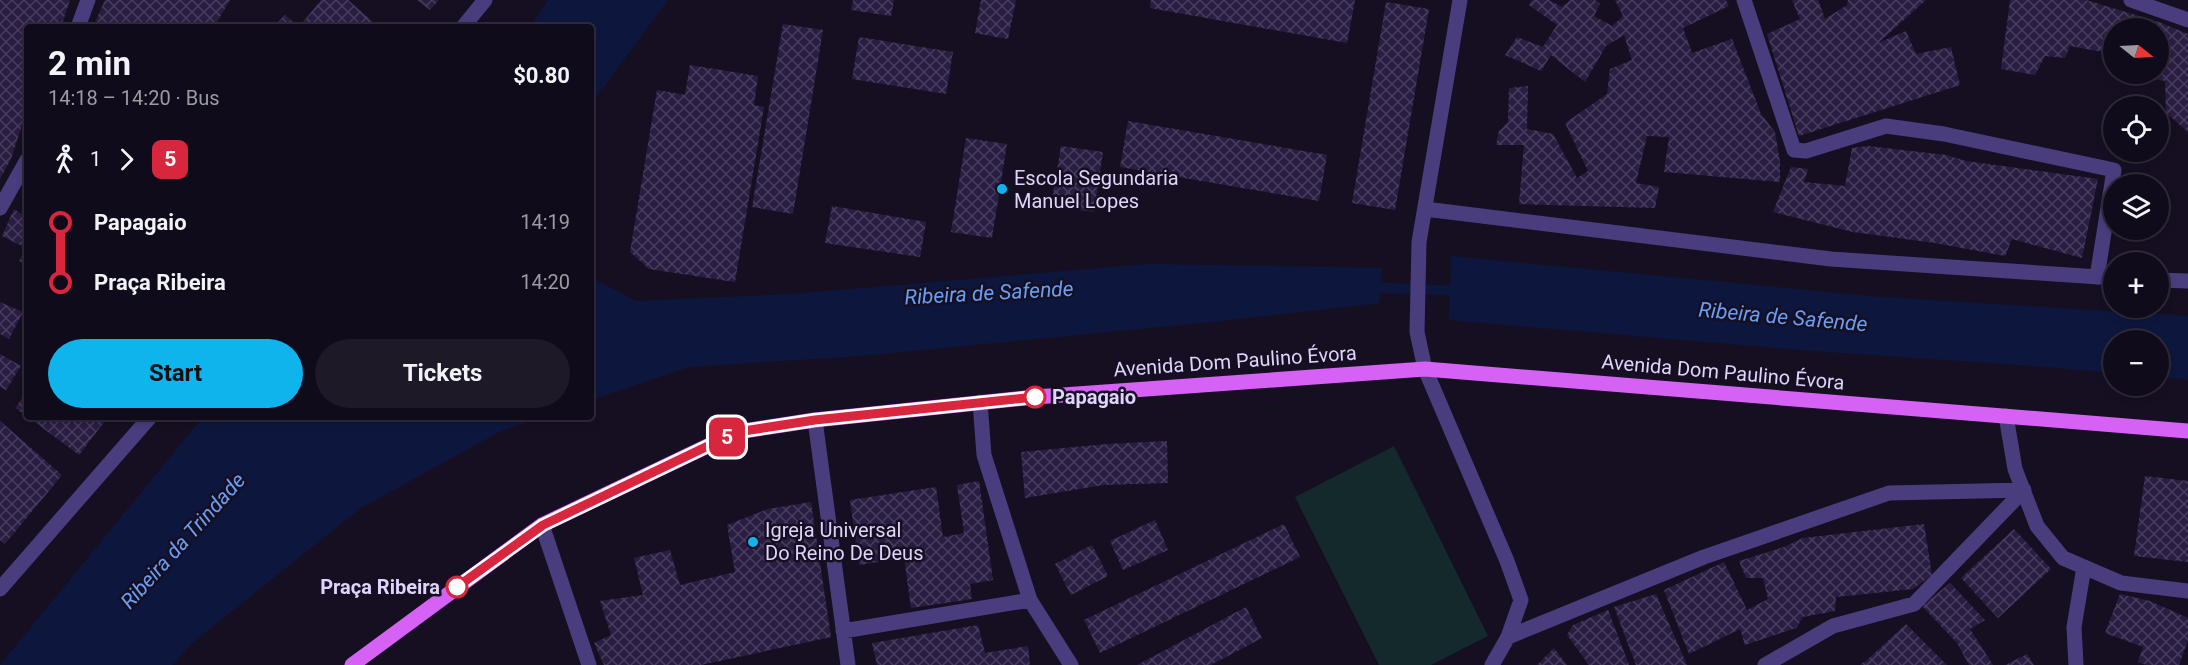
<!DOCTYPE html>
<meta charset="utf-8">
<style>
body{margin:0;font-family:Roboto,sans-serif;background:#1e1927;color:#f1f3f6;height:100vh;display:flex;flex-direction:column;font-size:22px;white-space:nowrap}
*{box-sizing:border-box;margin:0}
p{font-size:20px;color:#9c9ba2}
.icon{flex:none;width:33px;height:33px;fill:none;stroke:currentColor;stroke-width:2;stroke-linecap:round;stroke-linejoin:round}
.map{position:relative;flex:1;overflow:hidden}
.panel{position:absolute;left:24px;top:24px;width:570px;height:396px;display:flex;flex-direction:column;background:#100b1a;border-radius:6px;box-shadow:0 3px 9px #0003,0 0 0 2px #302b39}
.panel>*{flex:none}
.badge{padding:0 12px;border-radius:9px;font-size:21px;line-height:39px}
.needle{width:39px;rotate:108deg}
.fabs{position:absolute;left:2103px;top:18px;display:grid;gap:12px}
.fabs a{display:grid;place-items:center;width:66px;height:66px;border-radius:50%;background:#100b1a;box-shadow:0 3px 9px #0003,0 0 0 2px #302b39;font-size:30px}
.map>.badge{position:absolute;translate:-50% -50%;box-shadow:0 0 0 3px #fff}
.legs{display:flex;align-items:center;gap:9px;height:66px;padding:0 24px;font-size:20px}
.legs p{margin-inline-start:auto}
.summary{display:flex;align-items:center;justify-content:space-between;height:102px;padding:0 24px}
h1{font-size:33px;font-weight:700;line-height:45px}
.primary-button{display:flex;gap:12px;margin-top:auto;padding:12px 24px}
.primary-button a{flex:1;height:69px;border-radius:36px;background:#0fb4ed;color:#111;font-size:24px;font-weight:700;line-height:69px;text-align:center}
.primary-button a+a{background:#1e1927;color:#f1f3f6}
ul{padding:0 24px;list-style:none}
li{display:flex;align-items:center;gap:21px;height:60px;font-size:22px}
li i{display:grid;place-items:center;width:9px;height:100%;margin:0 8px;background:currentColor}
li i::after{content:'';width:15px;height:15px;margin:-8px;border:4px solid;border-radius:50%;background:#100b1a}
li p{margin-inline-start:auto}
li:first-child i{background:linear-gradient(#0000 50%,currentColor 0)}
li:last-child i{background:linear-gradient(currentColor 50%,#0000 0)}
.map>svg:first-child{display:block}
.grass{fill:#13292c}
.water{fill:#0d173e}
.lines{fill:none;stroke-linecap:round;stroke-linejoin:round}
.stream{stroke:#0d173e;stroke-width:10}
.building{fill:url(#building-cross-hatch)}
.minor{stroke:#4a3d7e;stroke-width:15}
.major{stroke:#d562f5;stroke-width:15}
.line-1-casing{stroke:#fff;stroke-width:14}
.line-1{stroke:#d7263d;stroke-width:9}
.poi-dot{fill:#0fb4ed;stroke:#160f22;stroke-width:2}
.stop-1-dot{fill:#fff;stroke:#d7263d;stroke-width:3}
.labels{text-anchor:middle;stroke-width:5;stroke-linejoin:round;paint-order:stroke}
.poi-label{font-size:20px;fill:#dfd4fc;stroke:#160f22;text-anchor:start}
.street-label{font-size:20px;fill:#dfd4fc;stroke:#160f22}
.stop-label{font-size:20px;font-weight:bold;fill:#dfd4fc;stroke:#160f22;text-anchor:start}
.water-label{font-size:21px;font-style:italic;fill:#689ef5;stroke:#160f22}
</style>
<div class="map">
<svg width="2188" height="665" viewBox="0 0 2188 665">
<defs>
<pattern id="building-cross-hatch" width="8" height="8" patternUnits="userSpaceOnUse" patternTransform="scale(1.5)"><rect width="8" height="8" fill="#2a1d42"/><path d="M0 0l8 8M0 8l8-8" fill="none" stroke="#483d5e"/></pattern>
</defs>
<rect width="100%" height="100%" fill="#160f22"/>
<!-- grass -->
<path class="grass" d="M1394,446L1488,636L1431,665H1379L1295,497Z"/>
<!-- water -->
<path class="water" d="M549,0H668L591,104V27H529Z
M1451,256L1881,297L2188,316V380L2159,377L2158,340H2114L2113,373L2047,367L1813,351L1449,320Z
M1148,264L1382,268L1379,303L1212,322L861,356L689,367L591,400V277L636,301L792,294Z
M203,417H541L499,432L361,508L191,644L172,665H0Z"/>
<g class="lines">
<!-- stream -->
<path class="stream" d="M1366,287L1464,291"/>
</g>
<!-- building -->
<path class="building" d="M0,0H70L61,27H27V110L11,159L0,179Z
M105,0H230L214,27H93Z
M321,0H348L379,27H273L285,15L299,27Z
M417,0H439L430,10Z
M853,0H894L891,16L851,10Z
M981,0H1016L1008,39L975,33Z
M1151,0H1355L1347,43L1150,8Z
M1532,0H1549L1562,7L1570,0H1595L1600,4L1594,16L1612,26L1623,16L1615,0H1726L1729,6L1683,28L1692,53L1732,39L1761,114L1775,132L1780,162V182L1664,172L1669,137L1647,136L1636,183L1659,187L1655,208L1519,204L1524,145H1496L1499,131L1508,122L1509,88L1528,86L1527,129L1553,134L1577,178L1588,171L1565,123L1607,94L1610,69L1632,60L1624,35L1606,46L1585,82L1551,55L1541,71L1505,55L1517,37L1543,47L1557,25L1529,5Z
M1792,0H1818L1825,19L1847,5L1848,0H1926L1878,43L1906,31L1916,54L1951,47L1960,85L1799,136L1767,34L1800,19Z
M2010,0H2086L2159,22L2188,34V132L2166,113L2165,81L2133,75L2158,74V28H2114V54L2070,46L2065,58L2045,56L2035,75L2001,69Z
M1386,2L1429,9L1395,210L1352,203Z
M783,24L823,30L793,214L752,207Z
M859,37L953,52L946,94L852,79Z
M690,65L758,76L754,105L764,107L735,282L649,269L630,252L657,90L685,95Z
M1128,121L1327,155L1319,201L1120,167Z
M966,138L1007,144L992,238L951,232Z
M1061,146L1103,152L1094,212L1051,206Z
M1868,146L1946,155L1966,161L2098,179L2082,258L2012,239L2005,256L1935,243L1853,232L1773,212L1791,167L1808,169L1804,182L1845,186L1852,148Z
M832,206L926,222L920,257L825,243Z
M14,209L27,218V265L19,261L26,248L2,236Z
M0,302L23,312L9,339L0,334Z
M0,354L21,366L6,390L0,387Z
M27,392V416L15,408Z
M28,417H108L79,455Z
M0,421L62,475L5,544L0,540Z
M1167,441L1168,483L1103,485L1025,498L1021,452L1107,444Z
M2145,476L2188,481V562L2134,556Z
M979,481L993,580L970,584L972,599L911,608L904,558L859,565L850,500L936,487L943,537L964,533L957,485Z
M811,502L831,637L701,665H604L594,643L611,635L600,601L643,595L634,558L670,550L680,585L735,572L727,525L768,509Z
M1155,520L1168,550L1123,570L1110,541Z
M1284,524L1300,557L1100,653L1084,620Z
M1924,524L1932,575L1913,589L1836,597L1835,611L1803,617L1796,628L1745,645L1740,629L1689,654L1664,590L1724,562L1747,610L1768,599L1763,578H1746L1739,561L1784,547L1803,538Z
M2014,529L2051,569L1998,618L1961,578Z
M1092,545L1108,576L1071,595L1055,564Z
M1950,583L1985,620L1970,629L1993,665H1969L1957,643L1922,606Z
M1656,594L1687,665H1636L1614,607Z
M2120,594L2150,601L2188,618V640L2179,665H2146L2138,662L2143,647L2105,633Z
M1246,607L1262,638L1211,665H1137Z
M1608,610L1629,665H1589L1567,635L1573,625Z
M1906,624L1947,665H1860L1867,660Z
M978,625L985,653L1028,646L1030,665H877L872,643Z
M1554,648L1567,665H1537Z
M2027,654L2034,665H2005Z"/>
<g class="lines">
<!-- minor -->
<path class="minor" d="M1460,0L1419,242L1417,332L1425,369L1507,561L1521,600L1508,637L1492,665
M1744,0L1794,150L1806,151L1886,126L1944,134L2114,170L2097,277
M2131,0L2188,20
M78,27L88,0
M463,27L485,0
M0,208L27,160
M1425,209L1831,259L2114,278
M2158,280L2188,281
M980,402L984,455L1030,600L1071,665
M2006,416L2015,469L2037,526L2063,558L2121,583L2188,591
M815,420L848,665
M542,525L589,665
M0,589L150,417
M843,631L1030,600
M1508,637L1704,557L1889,493L2024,490
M1765,665L1833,626L1914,604L2024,490
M2076,665L2074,627L2084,567"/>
<!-- major -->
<path class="major" d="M352,665L542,525L737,432L815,420L1035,397L1425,369L2188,431"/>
</g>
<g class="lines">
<!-- line-1 casing -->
<g class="line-1-casing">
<path id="line-1" d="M457,587L543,525L737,432L815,420L1035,397"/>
</g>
<!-- line-1 -->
<use href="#line-1" class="line-1"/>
</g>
<!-- markers -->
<g class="poi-dot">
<circle cx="1002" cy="189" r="6"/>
<circle cx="753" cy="542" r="6"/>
</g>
<g class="stop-1-dot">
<circle cx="1035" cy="397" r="10"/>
<circle cx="457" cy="587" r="10"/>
</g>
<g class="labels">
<!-- poi labels -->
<g class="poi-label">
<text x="1014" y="185">Escola Segundaria<tspan x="1014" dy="23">Manuel Lopes</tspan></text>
<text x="765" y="537">Igreja Universal<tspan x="765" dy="23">Do Reino De Deus</tspan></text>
</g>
<!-- street labels -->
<g class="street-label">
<text transform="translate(1235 361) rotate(-4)" y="7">Avenida Dom Paulino Évora</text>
<text transform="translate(1723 372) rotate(5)" y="7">Avenida Dom Paulino Évora</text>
</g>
<!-- stop labels -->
<g class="stop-label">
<text x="1052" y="404">Papagaio</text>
<text x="440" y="594" text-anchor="end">Praça Ribeira</text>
</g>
<!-- water labels -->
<g class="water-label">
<text transform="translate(989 293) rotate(-3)" y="7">Ribeira de Safende</text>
<text transform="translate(1783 317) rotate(5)" y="7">Ribeira de Safende</text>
<text transform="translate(183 541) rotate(-48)" y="7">Ribeira da Trindade</text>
</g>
</g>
</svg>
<div class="fabs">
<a><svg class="needle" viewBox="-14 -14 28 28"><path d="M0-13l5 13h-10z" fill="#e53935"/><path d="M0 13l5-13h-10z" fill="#9c9ba2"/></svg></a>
<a><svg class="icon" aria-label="locate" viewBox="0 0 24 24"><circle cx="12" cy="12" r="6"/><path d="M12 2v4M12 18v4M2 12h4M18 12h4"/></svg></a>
<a><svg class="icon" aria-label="layers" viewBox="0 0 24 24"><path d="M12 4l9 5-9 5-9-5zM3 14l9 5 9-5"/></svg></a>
<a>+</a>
<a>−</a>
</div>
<b class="badge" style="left:727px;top:437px;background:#d7263d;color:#fff">5</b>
<section class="panel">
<div class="summary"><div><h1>2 min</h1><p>14:18 – 14:20 · Bus</p></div><b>$0.80</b></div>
<div class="legs"><svg class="icon" aria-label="walk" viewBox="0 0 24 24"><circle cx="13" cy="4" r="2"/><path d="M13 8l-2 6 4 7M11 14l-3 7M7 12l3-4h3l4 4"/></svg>1<svg class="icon" aria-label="forward" viewBox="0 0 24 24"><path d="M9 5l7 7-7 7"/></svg><b class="badge" style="background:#d7263d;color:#fff">5</b></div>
<ul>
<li><i style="color:#d7263d"></i><b>Papagaio</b><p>14:19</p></li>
<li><i style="color:#d7263d"></i><b>Praça Ribeira</b><p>14:20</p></li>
</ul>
<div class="primary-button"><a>Start</a><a>Tickets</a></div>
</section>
</div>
